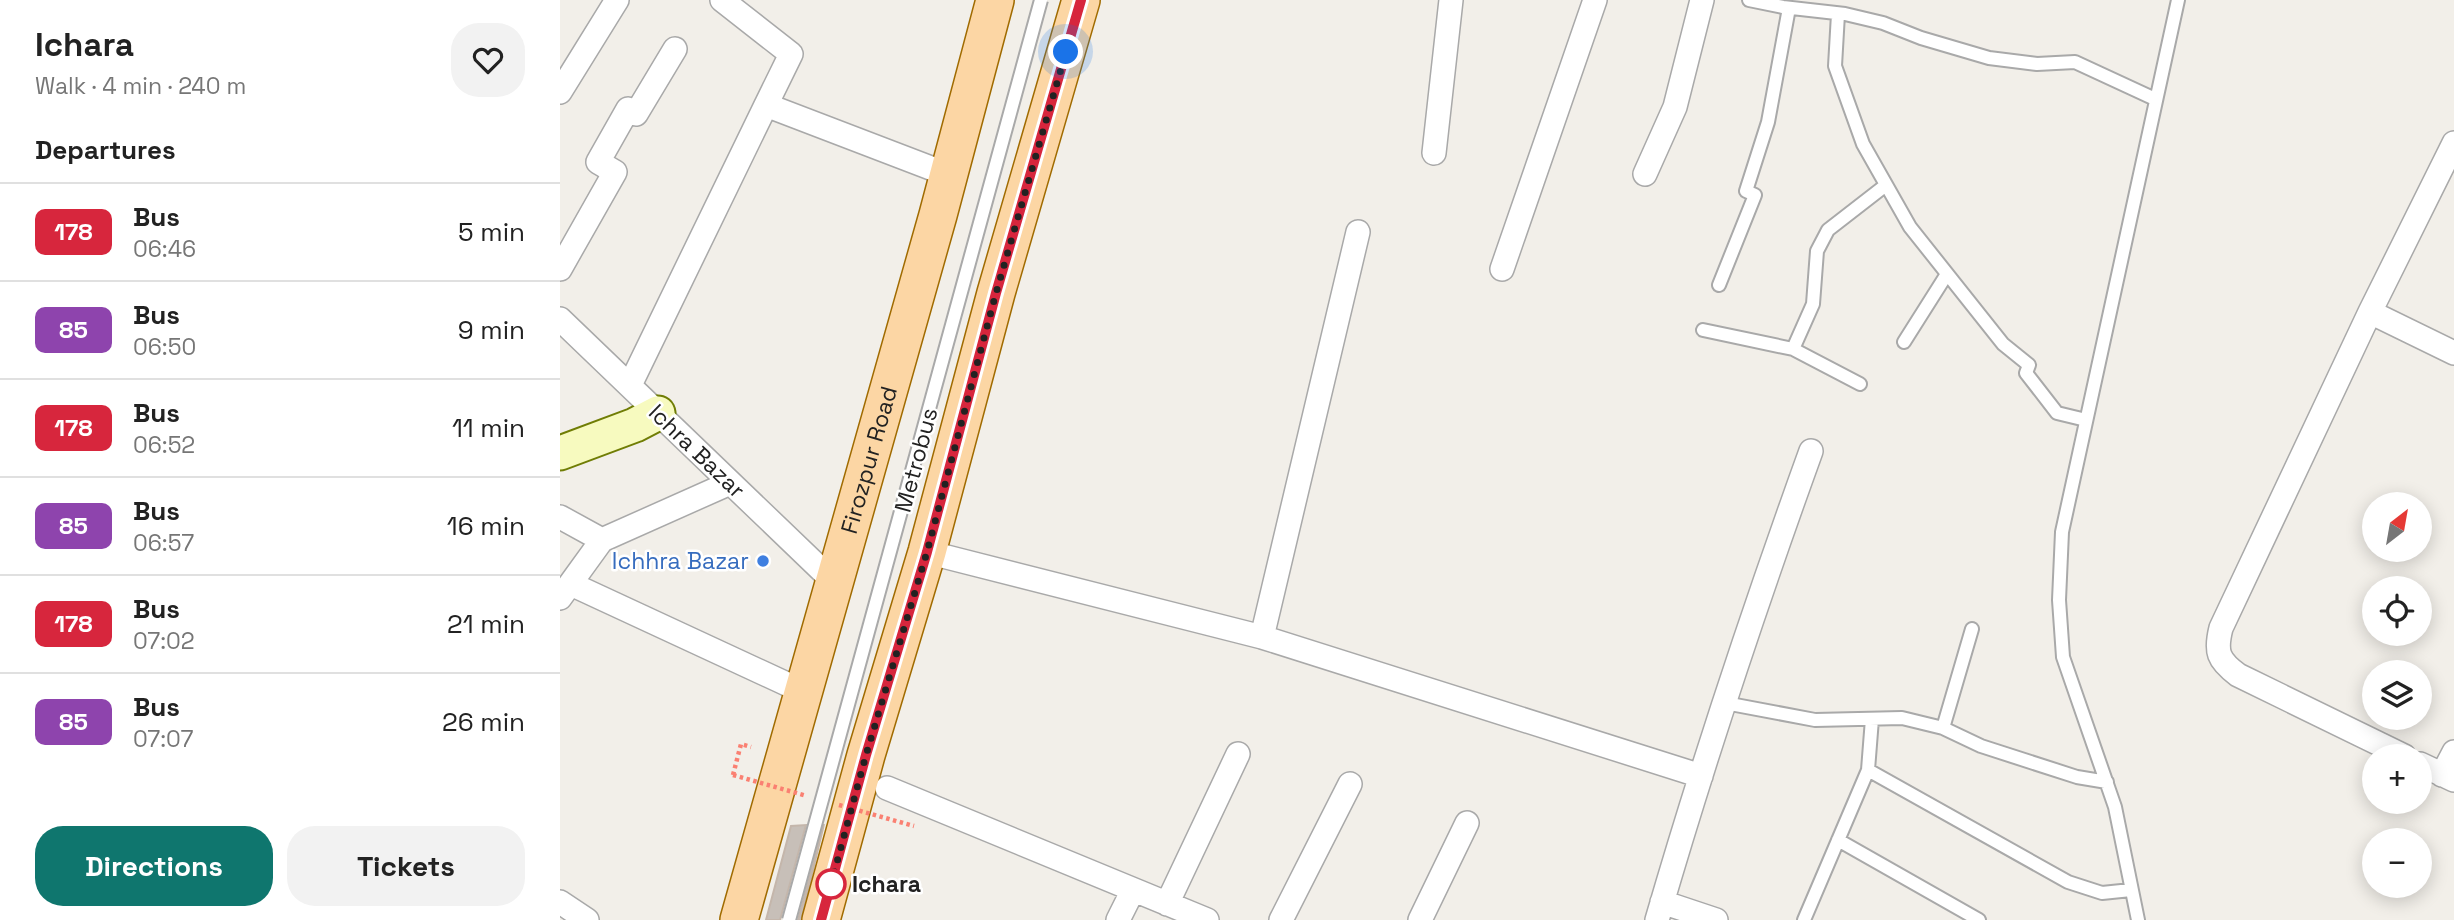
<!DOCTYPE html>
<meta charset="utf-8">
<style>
body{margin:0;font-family:"Space Grotesk",sans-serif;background:#f2f2f2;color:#222;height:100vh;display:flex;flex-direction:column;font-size:26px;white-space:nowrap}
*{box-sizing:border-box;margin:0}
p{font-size:23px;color:#767676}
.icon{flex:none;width:38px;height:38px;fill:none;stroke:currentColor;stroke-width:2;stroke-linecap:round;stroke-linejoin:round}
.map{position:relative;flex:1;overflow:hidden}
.drawer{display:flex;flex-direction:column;background:#fff;width:560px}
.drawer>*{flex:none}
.badge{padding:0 14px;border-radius:10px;font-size:24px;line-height:46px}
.needle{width:46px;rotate:31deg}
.buttons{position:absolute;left:1802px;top:492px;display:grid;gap:14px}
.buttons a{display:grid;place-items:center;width:70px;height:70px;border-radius:50%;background:#fff;box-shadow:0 4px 18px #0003;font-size:35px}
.you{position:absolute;width:35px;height:35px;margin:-18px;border:5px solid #fff;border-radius:50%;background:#1a73e8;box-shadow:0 0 0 10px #1a73e833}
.map>.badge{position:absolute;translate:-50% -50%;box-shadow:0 0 0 4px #fff}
h2{padding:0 35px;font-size:26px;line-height:63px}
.round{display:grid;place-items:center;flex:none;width:74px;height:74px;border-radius:28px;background:#f2f2f2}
.summary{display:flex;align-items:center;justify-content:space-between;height:119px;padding:0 35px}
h1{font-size:33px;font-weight:700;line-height:52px}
.cta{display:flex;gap:14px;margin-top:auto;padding:14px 35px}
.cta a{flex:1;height:80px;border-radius:28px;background:#0f766e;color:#fff;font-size:28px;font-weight:700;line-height:80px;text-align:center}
.cta a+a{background:#f2f2f2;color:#222}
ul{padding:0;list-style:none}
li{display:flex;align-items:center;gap:21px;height:98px;padding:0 35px;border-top:2px solid #e0e0e0}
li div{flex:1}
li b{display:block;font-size:26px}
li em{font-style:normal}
li .badge{min-width:77px;font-weight:700;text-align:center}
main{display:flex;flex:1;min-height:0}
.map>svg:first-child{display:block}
.building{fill:#c7bfb8;stroke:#c4b6ab;stroke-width:2}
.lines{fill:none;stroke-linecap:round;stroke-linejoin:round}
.lane-casing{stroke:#a9a9a9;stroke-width:16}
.street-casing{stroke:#a9a9a9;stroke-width:26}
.secondary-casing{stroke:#707d05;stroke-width:37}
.primary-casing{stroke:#a06b00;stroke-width:40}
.path{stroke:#fa8072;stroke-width:4.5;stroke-dasharray:3.5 3.5;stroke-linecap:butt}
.lane{stroke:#fff;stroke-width:12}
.street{stroke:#fff;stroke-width:23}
.secondary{stroke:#f7fabf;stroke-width:33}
.primary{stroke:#fcd6a4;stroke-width:37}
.lane-bridge-casing{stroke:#a9a9a9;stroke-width:16;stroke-linecap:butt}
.path-bridge{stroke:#fa8072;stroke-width:4.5;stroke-dasharray:3.5 3.5;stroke-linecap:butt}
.lane-bridge{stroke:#fff;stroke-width:12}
.line-casing{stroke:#fff;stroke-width:16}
.line{stroke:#d7263d;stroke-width:10}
.walk{stroke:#222;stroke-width:7;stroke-dasharray:0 12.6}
.shop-dot{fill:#3f7fe0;stroke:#fff;stroke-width:2.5}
.stop-dot{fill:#fff;stroke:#d7263d;stroke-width:3.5}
.labels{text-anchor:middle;stroke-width:5;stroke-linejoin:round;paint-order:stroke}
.street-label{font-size:23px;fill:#222;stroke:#fff}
.shop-label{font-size:23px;fill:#366cbe;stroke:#fff;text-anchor:end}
.stop-label{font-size:23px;font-weight:bold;fill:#222;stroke:#fff;text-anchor:start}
</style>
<main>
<section class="drawer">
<div class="summary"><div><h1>Ichara</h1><p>Walk · 4 min · 240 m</p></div><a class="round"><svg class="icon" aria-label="heart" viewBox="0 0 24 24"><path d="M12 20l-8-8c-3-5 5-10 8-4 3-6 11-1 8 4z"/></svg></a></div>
<h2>Departures</h2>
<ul>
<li><span class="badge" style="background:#d7263d;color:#fff">178</span><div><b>Bus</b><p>06:46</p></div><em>5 min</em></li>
<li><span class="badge" style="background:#8e44ad;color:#fff">85</span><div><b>Bus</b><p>06:50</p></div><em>9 min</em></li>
<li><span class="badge" style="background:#d7263d;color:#fff">178</span><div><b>Bus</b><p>06:52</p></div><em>11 min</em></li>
<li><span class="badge" style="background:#8e44ad;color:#fff">85</span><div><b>Bus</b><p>06:57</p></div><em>16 min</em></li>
<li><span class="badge" style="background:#d7263d;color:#fff">178</span><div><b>Bus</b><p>07:02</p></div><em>21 min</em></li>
<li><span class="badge" style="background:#8e44ad;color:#fff">85</span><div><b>Bus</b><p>07:07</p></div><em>26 min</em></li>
</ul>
<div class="cta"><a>Directions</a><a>Tickets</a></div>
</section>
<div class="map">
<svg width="1894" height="920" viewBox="0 0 1894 920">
<rect width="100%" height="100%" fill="#f2efe9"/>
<!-- building -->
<path class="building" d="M264,824L241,920H238Z
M246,825L220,920H206L231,826Z"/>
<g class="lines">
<!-- lane casing -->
<g class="lane-casing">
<path id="lane" d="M1189,0L1223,7L1285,14L1323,23L1361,38L1429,58L1477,64L1515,62L1595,99
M1278,14L1275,66L1303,144L1350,227L1443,344L1469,365L1466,373L1497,413L1526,420
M1159,285L1195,195L1186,191L1208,122L1229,8
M1143,330L1233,349
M1344,342L1387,274
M1300,384L1233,349L1253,304L1257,251L1268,230L1326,185
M1165,703L1255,720L1342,718L1383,728L1421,746L1517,777L1547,782
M1383,728L1412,629
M1308,770L1508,882L1542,893L1571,890
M1278,840L1419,920
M1244,920L1308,770L1312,719
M1578,920L1555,807L1503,657L1499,600L1502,532L1618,0"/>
</g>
<!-- street casing -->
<g class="street-casing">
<path id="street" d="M162,0L231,54L206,105
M0,92L57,0
M874,153L891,0
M1085,174L1115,107L1142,0
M0,269L55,172L38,162L68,109L76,114L115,49
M942,269L1035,0
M1810,312L1894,353
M0,319L275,583
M70,385L206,105L389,175
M0,517L42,540
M367,552L702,637L1141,776
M11,584L244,692
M0,598L42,540L170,483
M702,637L798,232
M1844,756L1678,675C1658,660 1655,652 1661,628L1810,312L1894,143
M1860,764L1894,780
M1882,775L1894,752
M327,788L647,920
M0,902L27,920
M1102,902L1156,920
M607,904L678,754
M558,920L573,890
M721,920L790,784
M860,920L907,823
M1097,920C1143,762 1195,606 1251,451"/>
</g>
<!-- secondary casing -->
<g class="secondary-casing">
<path id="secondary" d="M0,453L75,425L98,413"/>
</g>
<!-- primary casing -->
<g class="primary-casing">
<g id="primary">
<path id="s1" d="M179,920L378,215L435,0"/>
<path d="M261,920L306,755L367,552L436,293L521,0"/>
</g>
</g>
<!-- path -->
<path class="path" d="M173,775L181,744L191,747"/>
<!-- lane -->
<use href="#lane" class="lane"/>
<!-- street -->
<use href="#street" class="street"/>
<!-- secondary -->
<use href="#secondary" class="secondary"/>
<!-- primary -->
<use href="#primary" class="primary"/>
<!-- lane-bridge casing -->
<g class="lane-bridge-casing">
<path id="lane-bridge" d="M229,920L481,0"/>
</g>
<!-- path-bridge -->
<path class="path-bridge" d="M173,775L247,796
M279,805L354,826"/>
<!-- lane-bridge -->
<use href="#lane-bridge" class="lane-bridge"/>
</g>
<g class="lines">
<!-- line casing -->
<g class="line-casing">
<path id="line" d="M261,920L306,755L367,552L436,293L521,0"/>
</g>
<!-- line -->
<use href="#line" class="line"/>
<!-- walk -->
<path class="walk" d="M271,884L306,755L367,552L436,293L506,52"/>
</g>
<!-- markers -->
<circle class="shop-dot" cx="203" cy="561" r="7"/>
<circle class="stop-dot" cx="271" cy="884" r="14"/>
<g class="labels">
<!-- street labels -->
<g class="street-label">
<text transform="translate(137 451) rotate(44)" y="8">Ichra Bazar</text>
<text transform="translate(356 460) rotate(-75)" y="8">Metrobus</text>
<text dy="8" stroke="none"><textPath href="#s1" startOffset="478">Firozpur Road</textPath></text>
</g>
<!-- shop labels -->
<g class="shop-label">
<text x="189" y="569">Ichhra Bazar</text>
</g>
<!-- stop labels -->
<g class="stop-label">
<text x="292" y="892">Ichara</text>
</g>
</g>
</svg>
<div class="buttons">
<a><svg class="needle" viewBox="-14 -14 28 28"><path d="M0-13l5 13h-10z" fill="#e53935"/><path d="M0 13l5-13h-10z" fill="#767676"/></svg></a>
<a><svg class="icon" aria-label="locate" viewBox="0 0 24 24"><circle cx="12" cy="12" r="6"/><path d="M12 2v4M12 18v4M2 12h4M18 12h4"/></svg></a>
<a><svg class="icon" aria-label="layers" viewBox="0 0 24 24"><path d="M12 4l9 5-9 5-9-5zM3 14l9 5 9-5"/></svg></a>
<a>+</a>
<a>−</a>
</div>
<div class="you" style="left:506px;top:52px"></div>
</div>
</main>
